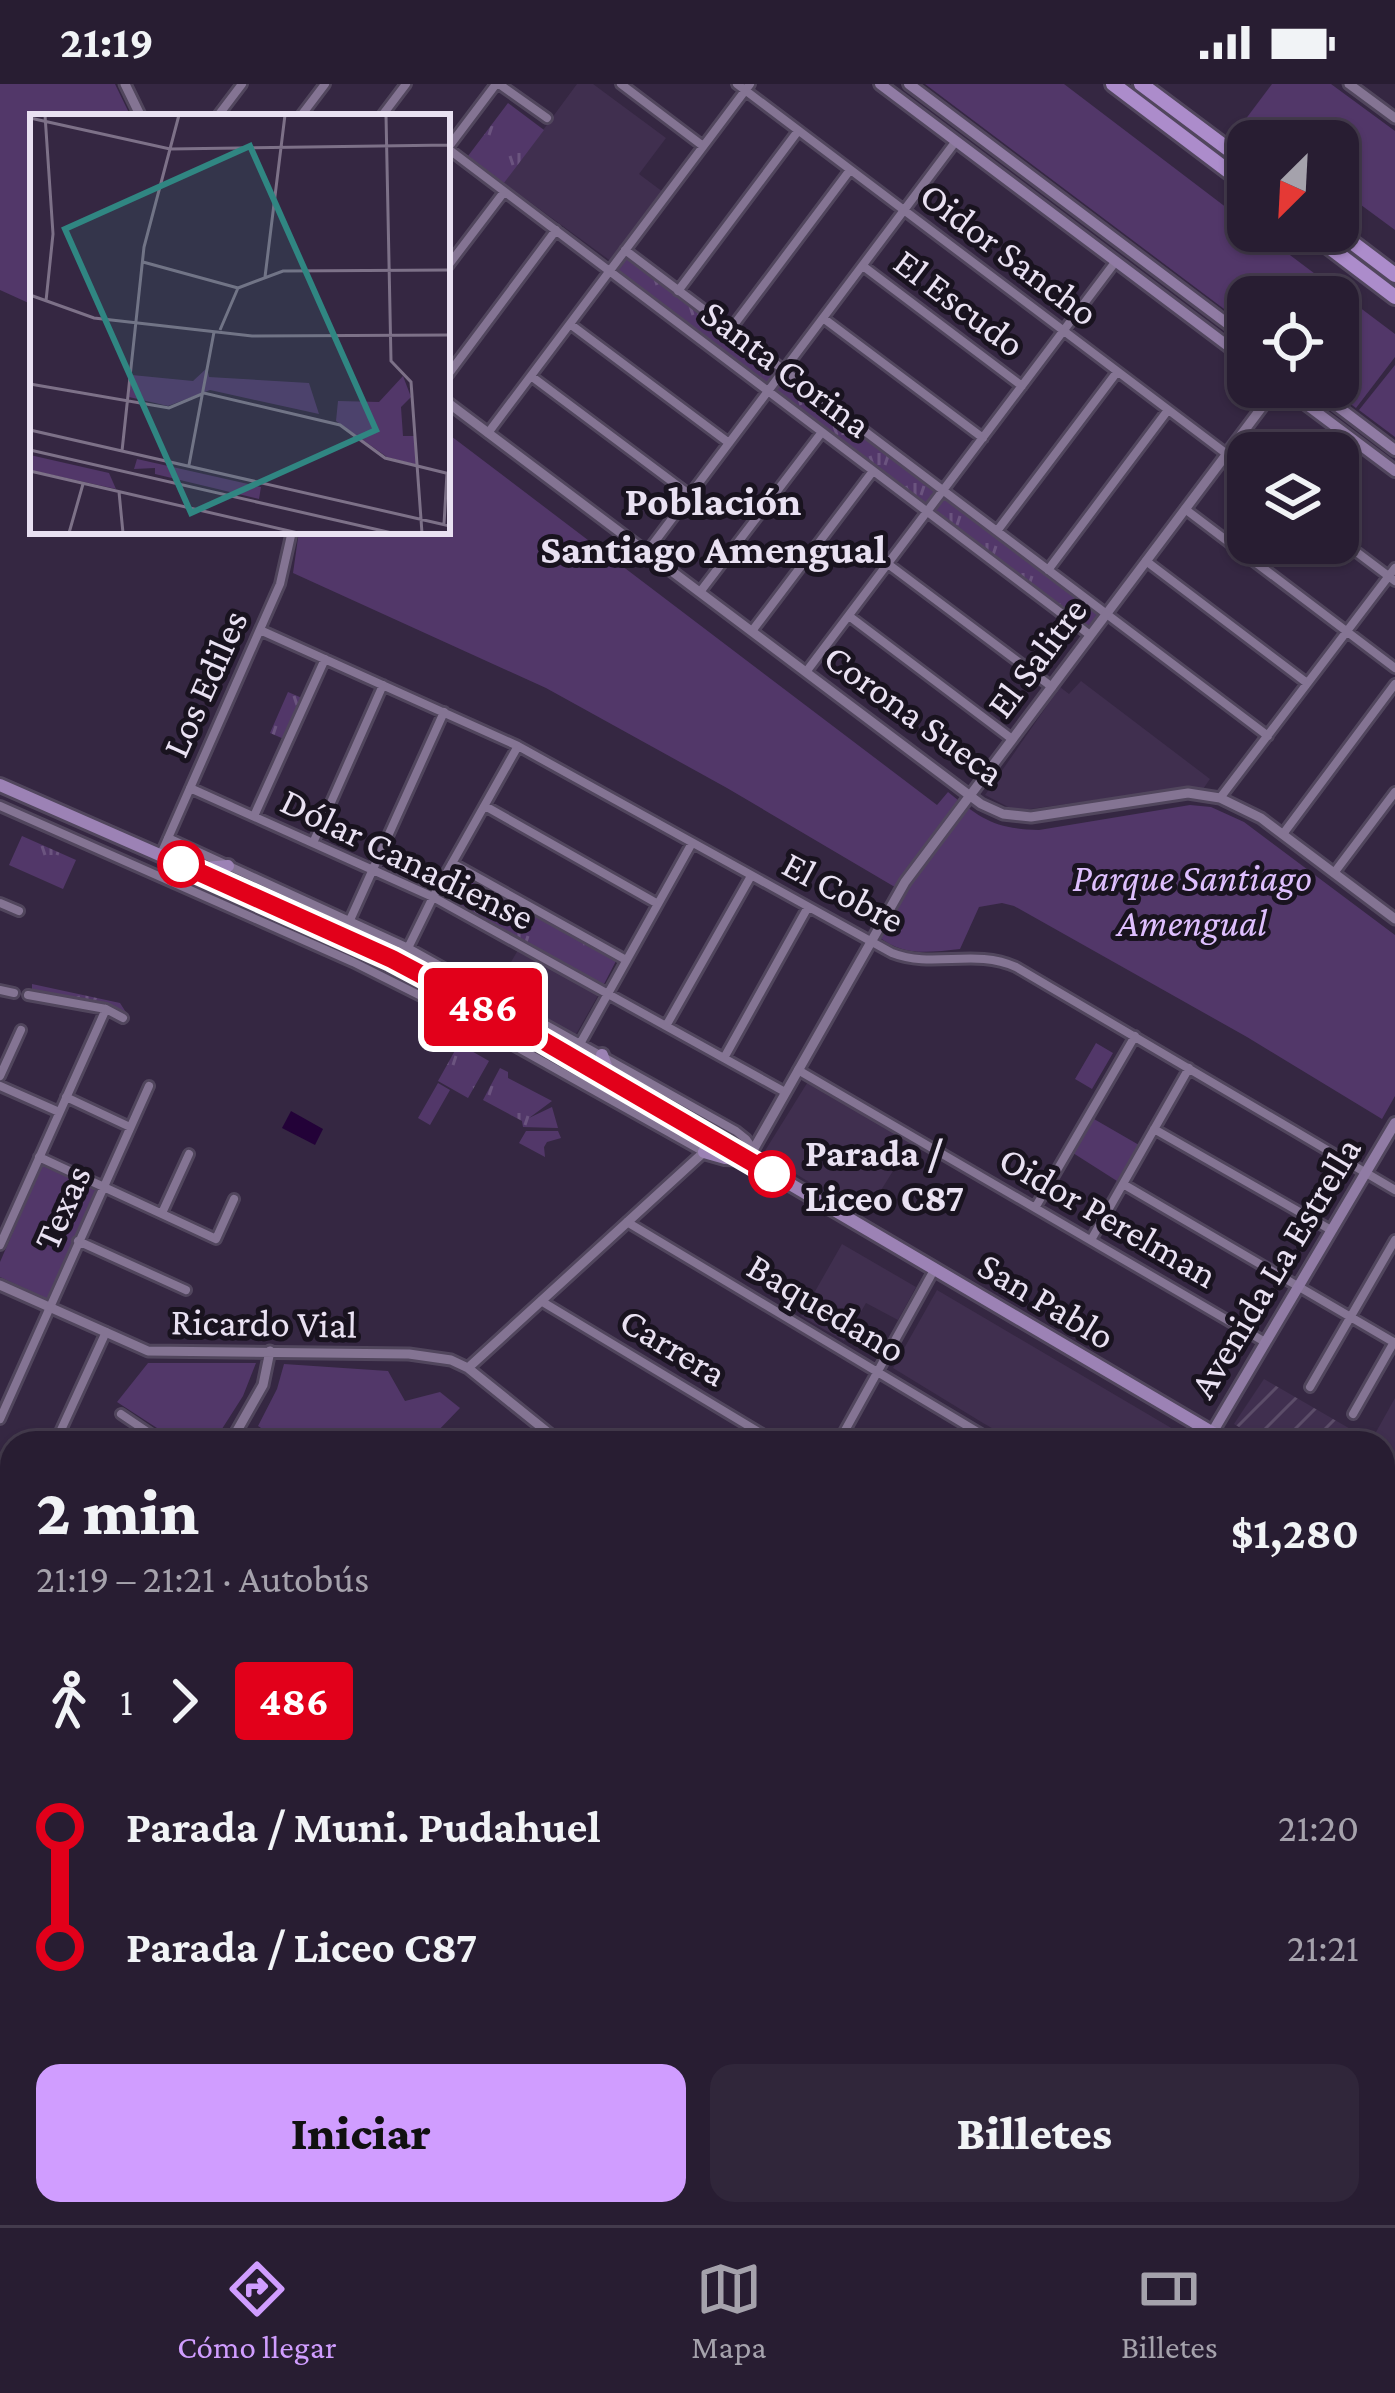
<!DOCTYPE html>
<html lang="es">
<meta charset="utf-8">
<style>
body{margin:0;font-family:"Crimson Pro",serif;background:#30263a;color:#f1f3f6;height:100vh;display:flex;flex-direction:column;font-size:45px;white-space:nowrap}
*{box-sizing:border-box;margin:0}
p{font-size:39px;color:#a5a2ac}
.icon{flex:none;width:66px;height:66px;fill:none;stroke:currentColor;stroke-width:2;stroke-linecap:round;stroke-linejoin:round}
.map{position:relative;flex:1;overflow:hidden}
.side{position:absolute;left:0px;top:1347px;width:1395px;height:795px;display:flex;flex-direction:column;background:#281d32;border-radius:36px 36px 0 0;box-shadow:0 3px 9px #0004,0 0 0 3px #443b4d}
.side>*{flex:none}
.badge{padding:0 24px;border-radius:9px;font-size:42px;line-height:78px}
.needle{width:78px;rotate:204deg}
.fabs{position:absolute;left:1227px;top:36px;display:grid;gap:24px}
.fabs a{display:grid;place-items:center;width:132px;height:132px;border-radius:24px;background:#281d32;box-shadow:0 3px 9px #0004,0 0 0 3px #443b4d;font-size:60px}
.map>.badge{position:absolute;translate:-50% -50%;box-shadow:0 0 0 6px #fff}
.legs{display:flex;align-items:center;gap:18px;height:132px;padding:0 36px;font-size:39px}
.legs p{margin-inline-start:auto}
.headline{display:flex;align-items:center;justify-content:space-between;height:204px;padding:0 36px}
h1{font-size:66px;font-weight:800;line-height:90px}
.button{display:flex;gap:24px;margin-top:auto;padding:24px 36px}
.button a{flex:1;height:138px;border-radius:24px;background:#d09dff;color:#111;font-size:48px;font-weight:800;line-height:138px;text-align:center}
.button a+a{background:#30263a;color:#f1f3f6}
ul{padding:0 36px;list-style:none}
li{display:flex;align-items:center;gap:42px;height:120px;font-size:45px}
li i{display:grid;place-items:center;width:18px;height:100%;margin:0 15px;background:currentColor}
li i::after{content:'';width:30px;height:30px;margin:-15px;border:9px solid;border-radius:50%;background:#281d32}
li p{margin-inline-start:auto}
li:first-child i{background:linear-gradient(#0000 50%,currentColor 0)}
li:last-child i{background:linear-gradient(currentColor 50%,#0000 0)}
.status{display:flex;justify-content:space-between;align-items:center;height:84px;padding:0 60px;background:#281d32;direction:ltr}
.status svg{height:33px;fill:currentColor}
.dock{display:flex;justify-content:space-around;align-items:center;height:168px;border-top:3px solid #443b4d;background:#281d32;font-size:33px;color:#a5a2ac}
.dock a{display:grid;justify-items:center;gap:6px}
.dock .on{color:#d09dff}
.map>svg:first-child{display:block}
.built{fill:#402f4f}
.industrial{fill:url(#industrial-furrows)}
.grass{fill:url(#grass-tufts)}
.park{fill:#523769}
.water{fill:#230238}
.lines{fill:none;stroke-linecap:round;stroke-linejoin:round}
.minor-casing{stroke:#51465d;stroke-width:14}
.tertiary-casing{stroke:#51465d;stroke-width:15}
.secondary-casing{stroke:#51465d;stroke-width:16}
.primary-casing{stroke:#51465d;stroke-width:18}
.motorway-casing{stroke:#51465d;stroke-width:20}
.minor{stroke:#847493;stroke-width:8}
.tertiary{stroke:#847493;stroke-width:9}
.secondary{stroke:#907ba4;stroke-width:10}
.primary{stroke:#9c82b5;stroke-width:12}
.motorway{stroke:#ac8ccb;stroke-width:14}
.line-1-casing{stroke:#fff;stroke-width:27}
.line-1{stroke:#e2001a;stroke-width:18}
.stop-1-dot{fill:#fff;stroke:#e2001a;stroke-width:6}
.labels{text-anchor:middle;stroke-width:10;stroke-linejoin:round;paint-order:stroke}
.street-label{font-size:39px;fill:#e9e1f2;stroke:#19131f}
.park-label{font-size:39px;font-style:italic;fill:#debffe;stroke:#19131f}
.stop-label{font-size:39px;font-weight:bold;fill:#e9e1f2;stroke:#19131f;text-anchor:start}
.neighbourhood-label{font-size:42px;font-weight:bold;fill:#e9e1f2;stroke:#19131f}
.inset-road{fill:none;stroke:#7d7188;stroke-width:3}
.view{fill:#308682;fill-opacity:0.15;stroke:#308682;stroke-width:6}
.inset-edge{fill:none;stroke:#e9e1f2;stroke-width:6}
</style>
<div class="status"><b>21:19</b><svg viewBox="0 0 49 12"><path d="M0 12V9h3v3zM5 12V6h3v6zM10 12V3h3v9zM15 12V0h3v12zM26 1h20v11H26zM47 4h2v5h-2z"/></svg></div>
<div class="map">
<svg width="1395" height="2141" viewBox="0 0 1395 2141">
<defs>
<pattern id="industrial-furrows" width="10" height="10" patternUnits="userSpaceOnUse" patternTransform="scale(3)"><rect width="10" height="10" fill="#402f4f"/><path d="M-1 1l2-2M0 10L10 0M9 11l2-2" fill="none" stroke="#5c4d69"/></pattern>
<pattern id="grass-tufts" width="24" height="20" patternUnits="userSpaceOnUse" patternTransform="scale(3)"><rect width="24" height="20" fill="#523769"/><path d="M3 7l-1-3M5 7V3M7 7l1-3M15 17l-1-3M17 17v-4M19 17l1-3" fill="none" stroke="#6b547f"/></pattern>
</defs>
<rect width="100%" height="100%" fill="#352742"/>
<!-- built -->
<path class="built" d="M577,0H593L666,54L639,90L663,108L612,178L504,99Z
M1081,597L1210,695L1203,705L1152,708L1016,727L985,711L1060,603L1069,610Z
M518,866L600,908L575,952L484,900L503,892Z
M809,996L911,1058L865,1132L763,1070Z
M842,1160L916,1203L898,1236L866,1219L844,1257L801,1232Z
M937,1206L1195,1358V1359H1018L983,1339L893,1284Z
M1395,1314V1372L1383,1364V1359L1371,1357Z
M1383,1704L1395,1713V1781L1383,1772Z
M12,1989V2130H59L51,2141H0V2008Z"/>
<!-- industrial -->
<path class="industrial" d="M1264,1295L1371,1357L1375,1359H1265L1234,1340Z
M1383,1364L1395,1372V1438L1383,1431Z"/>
<!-- grass -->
<path class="grass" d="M508,19L544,46L504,99L468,72Z
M628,172L1101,531L1090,546L617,187Z
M288,608L302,614L284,655L270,649Z
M22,752L76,776L63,805L9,781Z
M460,791L617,875L603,902L446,817Z
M32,900L120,919L129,933L123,938L107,925L32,909Z
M461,961L489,977L468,1014L438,997L457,963Z
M500,984L508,988V994L552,1017L529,1034L552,1023L558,1044L523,1043L522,1037L483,1016Z
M438,999L450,1006L430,1041L418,1034Z
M526,1047H558L561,1054L547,1058L544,1063L545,1073L519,1059Z"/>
<!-- park -->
<path class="park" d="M0,0H115L131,33H33V221L0,206Z
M925,0H1064L1248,140V147H1258L1395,250V273L1356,324L1328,303H1338V213H1248V243Z
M1272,0H1331L1395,47V146L1338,104V57H1273L1245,36Z
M1395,281V353L1359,326Z
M447,349L937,721L948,708C981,735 995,745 1039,746L1190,721L1211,723L1244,738L1395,851V1012L1382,1035L1247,953L1014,822L1002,819L979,823L960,865C930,868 904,873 879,853L905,809L727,704L546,604L293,489L299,447H447Z
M1096,959L1113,969L1092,1005L1075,995Z
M1094,1035L1139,1061L1117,1097L1073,1069Z
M43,1079L98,1105L49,1216L0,1193V1178Z
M148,1279H256L243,1312L213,1359H180L117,1318Z
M284,1280L388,1287L405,1317L440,1308L460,1324L435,1350L411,1359H284L258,1342L277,1305Z
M452,2130H561L554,2141H449Z"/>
<!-- water -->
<path class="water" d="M291,1027L323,1045L315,1061L282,1044Z"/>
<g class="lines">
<!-- minor casing -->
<g class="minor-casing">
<path id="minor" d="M499,0L547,34
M621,0L703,62
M737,0L1248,386
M217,33L242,0
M300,33L325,0
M381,33L406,0
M447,64L1090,551
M447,65L496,0
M625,166L1268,652
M863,182L1022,302
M447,183L504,108
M678,207L798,47
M823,234L983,354
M570,240L729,359
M730,246L850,86
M447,292L556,146
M531,292L690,411
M488,349L750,0
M1185,425L1395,584
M997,447L1117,288
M1338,454L1395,497
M647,468L956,57
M1146,477L1307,599
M888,480L1052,603
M1048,486L1168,326
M700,508L822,348
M849,532L1012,655
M260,546L518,662L892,869C933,885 975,864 1016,883L1395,1106
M752,547L873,387
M806,588L1116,177
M190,704L433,813L785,1008
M1220,714L1395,484
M0,722L353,878L463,933L704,1068
M485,722L658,820
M254,732L325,575
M1283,750L1395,600
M168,754L408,864L736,1047L746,1055L753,1065
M313,759L383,601
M161,770L280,500L292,447
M452,779L626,876
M1334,789L1395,708
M0,819L19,827
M350,836L444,628
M408,864L433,813L518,662
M0,906L14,909
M28,911L106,925L123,934
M666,942L751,792
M581,958L692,759
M724,974L808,823
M798,986L1265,1258
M0,992L21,946
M0,1002L59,1028
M66,1013L130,1043
M1154,1045L1331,1146
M39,1073L216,1155L234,1115
M1123,1100L1395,1259
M1035,1124L1135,952
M162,1129L189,1070
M627,1138L996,1359
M1091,1156L1189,984
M78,1157L186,1206
M0,1161L106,925
M541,1217L777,1359
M1310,1303L1395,1156
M121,1330L164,1359
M1353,1330L1394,1258
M0,1335L149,1002
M55,1359L106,1248
M838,1359L934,1186
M0,1395L12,1400
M6,1490L12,1494
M0,1553L12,1561
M1383,1569L1395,1551
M0,1623L12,1631
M1383,1639L1395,1647
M1386,1681L1395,1667
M0,1821L12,1829
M1383,1847L1395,1827
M1383,1853L1395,1859
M0,1890L12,1871
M0,1959L8,1965
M1383,2043L1395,2021
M1383,2051L1395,2054
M668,2130L682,2136
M1047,2130L1060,2141
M1162,2130L1178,2141
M978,2141L987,2130
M1193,2141L1198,2130
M1262,2141L1267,2130
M1331,2141L1336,2130"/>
</g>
<!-- tertiary casing -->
<g class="tertiary-casing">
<path id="tertiary" d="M125,0L141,33
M1349,0L1395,34
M447,318L981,720L1003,730L1031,733L1188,709L1220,714L1261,734L1395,835
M748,1075L905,798L1277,303
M0,1201L148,1267L409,1270L451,1276L468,1284L561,1359
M468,1284L704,1068
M230,1359L263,1301L270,1267
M0,1710L12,1691"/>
</g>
<!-- secondary casing -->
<g class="secondary-casing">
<path id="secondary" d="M880,0L1248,277
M909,0L1248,255
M1283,303L1395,387
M1312,303L1395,366
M1206,1359L1395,1039
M678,2141L687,2130"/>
</g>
<!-- primary casing -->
<g class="primary-casing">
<path id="primary" d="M0,701L308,836L459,910L610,994L1230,1359
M194,785L228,782
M602,971L610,993
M704,1068L725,1074L746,1075
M1383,1452L1395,1459"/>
</g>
<!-- motorway casing -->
<g class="motorway-casing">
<path id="motorway" d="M1113,0L1248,102
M1141,0L1248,80
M1308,147L1395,213
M1337,147L1395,191"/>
</g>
<!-- minor -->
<use href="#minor" class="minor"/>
<!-- tertiary -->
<use href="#tertiary" class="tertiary"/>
<!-- secondary -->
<use href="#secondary" class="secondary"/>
<!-- primary -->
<use href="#primary" class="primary"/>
<!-- motorway -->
<use href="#motorway" class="motorway"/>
</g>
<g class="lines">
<!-- line-1 casing -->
<g class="line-1-casing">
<path id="line-1" d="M181,780L392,875L518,942L772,1090"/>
</g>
<!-- line-1 -->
<use href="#line-1" class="line-1"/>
</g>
<!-- markers -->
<g class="stop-1-dot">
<circle cx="181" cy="780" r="21"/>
<circle cx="772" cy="1090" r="21"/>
</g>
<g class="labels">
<!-- street labels -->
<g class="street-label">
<text transform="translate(1010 169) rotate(37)" y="14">Oidor Sancho</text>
<text transform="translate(960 218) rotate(37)" y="14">El Escudo</text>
<text transform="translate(787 284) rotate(37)" y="14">Santa Corina</text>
<text transform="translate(1036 573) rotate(-53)" y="14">El Salitre</text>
<text transform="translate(204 599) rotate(-66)" y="14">Los Ediles</text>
<text transform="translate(915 630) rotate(36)" y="14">Corona Sueca</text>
<text transform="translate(408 774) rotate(26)" y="14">Dólar Canadiense</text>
<text transform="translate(844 807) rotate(28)" y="14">El Cobre</text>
<text transform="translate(61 1123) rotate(-66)" y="14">Texas</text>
<text transform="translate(1109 1132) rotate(30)" y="14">Oidor Perelman</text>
<text transform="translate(1274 1183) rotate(-59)" y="14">Avenida La Estrella</text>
<text transform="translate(1047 1216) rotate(31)" y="14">San Pablo</text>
<text transform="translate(827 1223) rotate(31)" y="14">Baquedano</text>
<text transform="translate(264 1238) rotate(1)" y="14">Ricardo Vial</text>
<text transform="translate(674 1262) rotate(31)" y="14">Carrera</text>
</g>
<!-- park labels -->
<g class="park-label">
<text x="1192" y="807">Parque Santiago<tspan x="1192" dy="45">Amengual</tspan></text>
</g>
<!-- stop labels -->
<g class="stop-label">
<text x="805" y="1082">Parada /<tspan x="805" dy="45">Liceo C87</tspan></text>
</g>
<!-- neighbourhood labels -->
<g class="neighbourhood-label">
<text x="713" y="431">Población<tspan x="713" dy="48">Santiago Amengual</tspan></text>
</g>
</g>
<!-- overview -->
<g transform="translate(30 30)">
<rect width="420" height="420" fill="#352742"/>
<path d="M0,341L79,359L86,375L0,356Z" fill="#523769"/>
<path d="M177,254L179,263L279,269L289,300L180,276L138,292L99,283L102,261L163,267ZM373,262L381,283L371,293L373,322H384L387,351L357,343L306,307L308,287L349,288ZM107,345L231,373L229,385L125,360V354L104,355Z" fill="#523769"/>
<path class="inset-road" d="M15,1L23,120L16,187M356,1L361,247L381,268L392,419M419,1L420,123M0,4L140,35L420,31M113,148L208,174M235,163L255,1M208,174L253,157L420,156M0,181L64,204L222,222L420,221M190,216L208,174M0,270L139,294L174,279L310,311L355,344L420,360M0,316L420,412M0,336L362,419M92,337L114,133L149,1M159,351L184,218M0,357L268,419M89,378L93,419M414,410L417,359M39,419L53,370"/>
<path class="view" d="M220,32L346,316L161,399L35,115Z"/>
<rect width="420" height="420" class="inset-edge"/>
</g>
</svg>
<div class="fabs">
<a><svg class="needle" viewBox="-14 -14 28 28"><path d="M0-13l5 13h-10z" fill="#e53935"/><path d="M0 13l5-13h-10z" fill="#a5a2ac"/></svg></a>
<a><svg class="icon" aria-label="locate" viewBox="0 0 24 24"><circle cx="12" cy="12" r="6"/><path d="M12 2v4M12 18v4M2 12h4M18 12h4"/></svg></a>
<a><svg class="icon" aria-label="layers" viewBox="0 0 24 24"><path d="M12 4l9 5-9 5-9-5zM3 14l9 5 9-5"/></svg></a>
</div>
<b class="badge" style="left:483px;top:923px;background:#e2001a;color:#fff">486</b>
<section class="side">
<div class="headline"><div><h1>2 min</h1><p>21:19 – 21:21 · Autobús</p></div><b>$1,280</b></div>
<div class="legs"><svg class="icon" aria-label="walk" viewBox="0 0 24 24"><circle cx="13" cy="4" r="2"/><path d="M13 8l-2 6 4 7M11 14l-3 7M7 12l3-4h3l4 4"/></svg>1<svg class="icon" aria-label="forward" viewBox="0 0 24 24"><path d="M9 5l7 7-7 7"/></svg><b class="badge" style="background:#e2001a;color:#fff">486</b></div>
<ul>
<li><i style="color:#e2001a"></i><b>Parada / Muni. Pudahuel</b><p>21:20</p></li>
<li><i style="color:#e2001a"></i><b>Parada / Liceo C87</b><p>21:21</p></li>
</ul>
<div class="button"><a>Iniciar</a><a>Billetes</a></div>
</section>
</div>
<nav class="dock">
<a class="on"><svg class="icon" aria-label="directions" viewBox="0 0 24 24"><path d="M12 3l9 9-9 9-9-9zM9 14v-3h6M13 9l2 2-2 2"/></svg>Cómo llegar</a>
<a><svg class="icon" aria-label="map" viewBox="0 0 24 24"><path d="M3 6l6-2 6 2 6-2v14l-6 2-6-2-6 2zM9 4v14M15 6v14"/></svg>Mapa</a>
<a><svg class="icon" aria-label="tickets" viewBox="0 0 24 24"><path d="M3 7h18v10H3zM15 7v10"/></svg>Billetes</a>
</nav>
